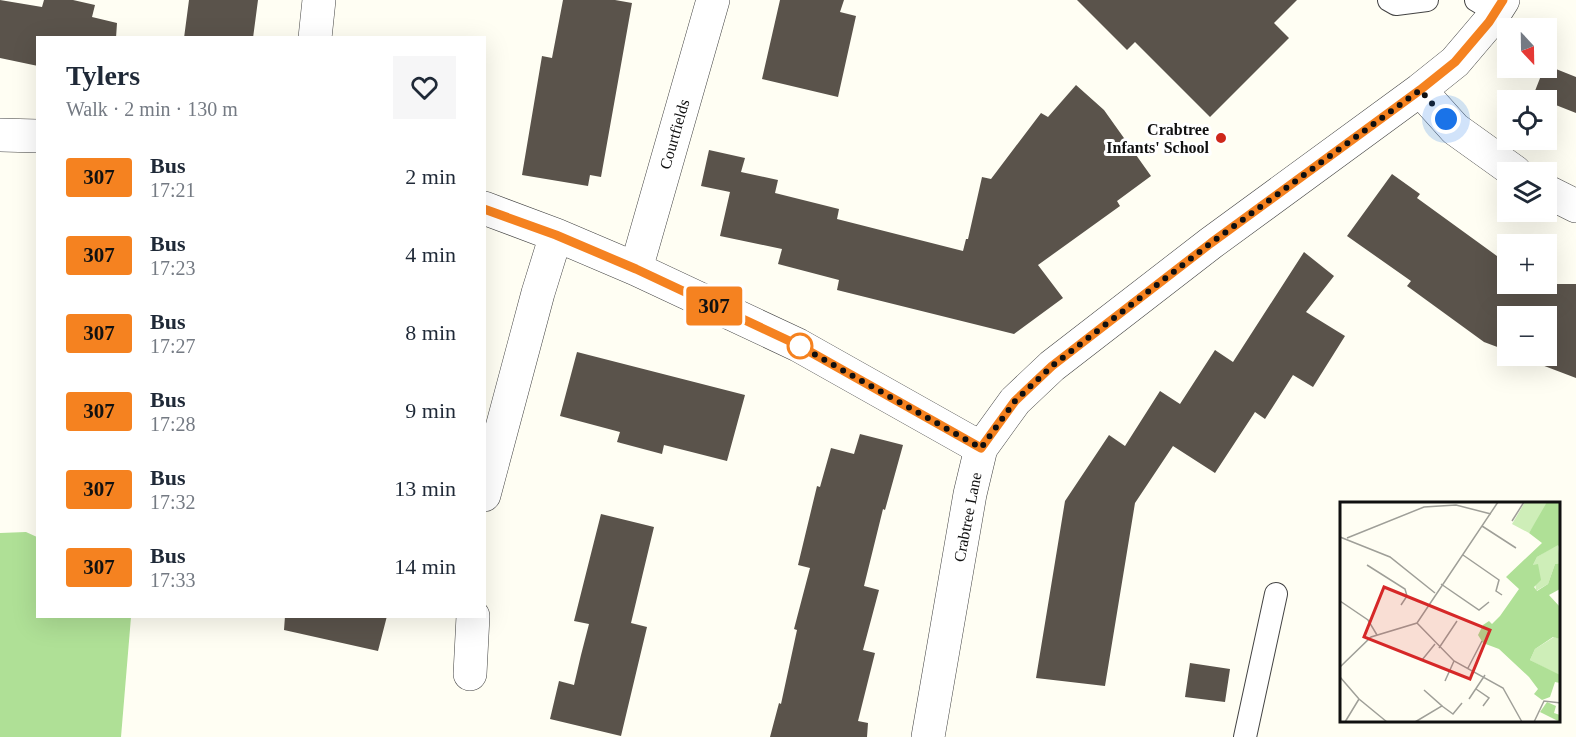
<!DOCTYPE html>
<meta charset="utf-8">
<style>
body{margin:0;font-family:Georgia,serif;background:#f6f6f7;color:#1f2937;height:100vh;display:flex;flex-direction:column;font-size:22px;white-space:nowrap}
*{box-sizing:border-box;margin:0}
p{font-size:20px;color:#747a83}
.icon{flex:none;width:33px;height:33px;fill:none;stroke:currentColor;stroke-width:2;stroke-linecap:round;stroke-linejoin:round}
.map{position:relative;flex:1;overflow:hidden}
.panel{position:absolute;left:36px;top:36px;width:450px;height:582px;display:flex;flex-direction:column;background:#fff;border-radius:0px;box-shadow:0 6px 24px #0002}
.panel>*{flex:none}
.badge{padding:0 12px;border-radius:4px;font-size:21px;line-height:39px}
.needle{width:39px;rotate:158deg}
.fabs{position:absolute;left:1497px;top:18px;display:grid;gap:12px}
.fabs a{display:grid;place-items:center;width:60px;height:60px;border-radius:0px;background:#fff;box-shadow:0 6px 24px #0002;font-size:30px}
.you{position:absolute;width:30px;height:30px;margin:-15px;border:4px solid #fff;border-radius:50%;background:#1a73e8;box-shadow:0 0 0 9px #1a73e833}
.map>.badge{position:absolute;translate:-50% -50%;box-shadow:0 0 0 3px #fff}
.round{display:grid;place-items:center;flex:none;width:63px;height:63px;border-radius:0px;background:#f6f6f7}
.headline{display:flex;align-items:center;justify-content:space-between;height:102px;padding:0 30px}
h1{font-size:28px;font-weight:600;line-height:45px}
ul{padding:0;list-style:none}
li{display:flex;align-items:center;gap:18px;height:78px;padding:0 30px}
li div{flex:1}
li b{display:block;font-size:22px}
li em{font-style:normal}
li .badge{min-width:66px;font-weight:700;text-align:center}
.map>svg:first-child{display:block}
.forest{fill:#afe096}
.building{fill:#5a534b}
.lines{fill:none;stroke-linecap:round;stroke-linejoin:round}
.lane-casing{stroke:#434343;stroke-width:24}
.street-casing{stroke:#434343;stroke-width:34}
.lane{stroke:#fff;stroke-width:22}
.street{stroke:#fff;stroke-width:33}
.line-casing{stroke:#fff;stroke-width:14}
.line{stroke:#f58220;stroke-width:9}
.walk{stroke:#101010;stroke-width:6;stroke-dasharray:0 10.8}
.poi-dot{fill:#ce271a;stroke:#fff;stroke-width:2}
.stop-dot{fill:#fff;stroke:#f58220;stroke-width:3}
.labels{text-anchor:middle;stroke-width:6;stroke-linejoin:round;paint-order:stroke}
.poi-label{font-size:16px;font-weight:bold;fill:#101010;stroke:#fff;text-anchor:end}
.street-label{font-size:16px;fill:#101010;stroke:#fff}
.inset-road{fill:none;stroke:#9f9f98;stroke-width:1.5}
.view{fill:#d62828;fill-opacity:0.15;stroke:#d62828;stroke-width:3}
.inset-edge{fill:none;stroke:#101010;stroke-width:3}
</style>
<div class="map">
<svg width="1576" height="737" viewBox="0 0 1576 737">
<rect width="100%" height="100%" fill="#fffef3"/>
<!-- forest -->
<path class="forest" d="M26,532L37,537L38,616L131,617L121,737H0V533Z"/>
<!-- building -->
<path class="building" d="M0,0L42,7L44,0H73L95,5L92,17L117,23L116,38H38V66L0,58Z
M189,0H258L253,38H184Z
M563,0H615L632,3L601,177L590,175L588,186L522,175L542,56L552,58Z
M780,0H844L840,12L856,16L838,97L762,79Z
M1077,0H1297L1274,23L1289,38L1210,117L1135,42L1127,50Z
M1546,65L1576,77V113L1533,96L1544,68H1546Z
M1076,85L1104,110L1151,176L1117,201L1120,206L1038,265L1063,298L1014,334L837,290L839,280L778,264L782,249L720,236L730,192L701,186L709,150L745,158L741,172L778,180L775,193L839,209L837,219L963,251L966,239H968L982,177L991,179L1041,113L1048,117Z
M1392,174L1420,194L1417,198L1508,264V284H1576V378L1518,356H1546V316H1508V351L1484,342L1407,286L1411,281L1347,236Z
M1304,252L1334,276L1306,312L1345,336L1313,387L1293,375L1265,419L1255,412L1215,473L1173,446L1135,503L1105,686L1036,678L1065,501L1109,435L1125,446L1160,391L1180,404L1215,350L1233,362Z
M577,352L745,395L727,461L664,445L662,454L617,442L620,432L560,416Z
M860,434L903,445L885,510L883,509L864,586L879,590L863,650L875,653L858,721L868,723L867,737H770L779,703L781,704L797,630L794,629L810,568L798,565L817,486L820,487L831,448L854,454Z
M601,514L654,527L631,623L647,627L621,736L550,719L559,681L574,685L581,655L589,624L574,621Z
M285,616H387L378,651L284,630Z
M1190,663L1230,669L1225,702L1185,697Z"/>
<g class="lines">
<!-- lane casing -->
<g class="lane-casing">
<path id="lane" d="M1389,0L1396,4L1427,0
M1476,0L1496,12
M1245,737L1276,594"/>
</g>
<!-- street casing -->
<g class="street-casing">
<path id="street" d="M315,38L319,0
M1420,90L1455,129L1515,172
M0,135L38,136
M1546,191L1576,206
M484,208L556,235L636,269L798,345L981,448
M636,269L713,0
M484,495L538,293L556,235
M470,674L473,616
M928,737L970,494L981,448L1015,401L1052,366L1211,243L1420,90L1455,62L1489,22L1503,0"/>
</g>
<!-- lane -->
<use href="#lane" class="lane"/>
<!-- street -->
<use href="#street" class="street"/>
</g>
<g class="lines">
<!-- line casing -->
<g class="line-casing">
<path id="line" d="M484,209L556,235L636,269L798,345L981,448L1015,401L1052,366L1211,243L1420,90L1455,62L1489,22L1503,0"/>
</g>
<!-- line -->
<use href="#line" class="line"/>
<!-- walk -->
<path class="walk" d="M800,346L798,345L981,448L1015,401L1052,366L1211,243L1420,90L1446,119"/>
</g>
<!-- markers -->
<circle class="poi-dot" cx="1221" cy="138" r="6"/>
<circle class="stop-dot" cx="800" cy="346" r="12"/>
<g class="labels">
<!-- poi labels -->
<g class="poi-label">
<text x="1209" y="135">Crabtree<tspan x="1209" dy="18">Infants' School</tspan></text>
</g>
<!-- street labels -->
<g class="street-label">
<text transform="translate(674 134) rotate(-74)" y="6">Courtfields</text>
<text transform="translate(967 517) rotate(-79)" y="6">Crabtree Lane</text>
</g>
</g>
<!-- overview -->
<g transform="translate(1340 502)">
<rect width="220" height="220" fill="#fffef3"/>
<path d="M185,0L209,1L189,31L172,22ZM218,42L220,61L215,62L208,82L196,89L193,63L197,55ZM214,135L220,137V174L190,158L195,147Z" fill="#ceeeb8"/>
<path d="M207,0H220V47L218,43L197,55L193,63L198,62L201,78L194,85L197,89L208,82L215,62L220,61V87L209,93L220,105V137L213,135L195,147L190,158L220,173V181L215,180L210,195L202,198L194,192L198,187L189,175L159,147L143,141L138,133L143,123L149,119L152,122L160,114L179,87L166,75L202,41L189,31ZM207,200L216,204L214,211L220,213V220L200,210Z" fill="#afe096"/>
<path class="inset-road" d="M172,19L184,0M142,24L176,46M0,35L50,55L95,91M7,36L84,5L116,3L151,12M123,53L159,78L156,89L162,93M27,63L65,87L67,94L61,103M101,82L139,108L149,100M0,99L28,118L37,133M77,121L114,159L163,186L182,220M99,146L117,119M82,158L95,142M0,165L31,135L77,121L158,0M128,166L142,139M0,175L19,197L47,220M105,179L114,159M136,187L149,196L143,204M129,197L145,173M102,204L113,212L122,201M5,220L19,197M75,220L102,204L84,188M194,220L204,199L221,201"/>
<path class="view" d="M44,85L150,128L130,177L24,135Z"/>
<rect width="220" height="220" class="inset-edge"/>
</g>
</svg>
<div class="fabs">
<a><svg class="needle" viewBox="-14 -14 28 28"><path d="M0-13l5 13h-10z" fill="#e53935"/><path d="M0 13l5-13h-10z" fill="#747a83"/></svg></a>
<a><svg class="icon" aria-label="locate" viewBox="0 0 24 24"><circle cx="12" cy="12" r="6"/><path d="M12 2v4M12 18v4M2 12h4M18 12h4"/></svg></a>
<a><svg class="icon" aria-label="layers" viewBox="0 0 24 24"><path d="M12 4l9 5-9 5-9-5zM3 14l9 5 9-5"/></svg></a>
<a>+</a>
<a>−</a>
</div>
<div class="you" style="left:1446px;top:119px"></div>
<b class="badge" style="left:714px;top:306px;background:#f58220;color:#111">307</b>
<section class="panel">
<div class="headline"><div><h1>Tylers</h1><p>Walk · 2 min · 130 m</p></div><a class="round"><svg class="icon" aria-label="heart" viewBox="0 0 24 24"><path d="M12 20l-8-8c-3-5 5-10 8-4 3-6 11-1 8 4z"/></svg></a></div>
<ul>
<li><span class="badge" style="background:#f58220;color:#111">307</span><div><b>Bus</b><p>17:21</p></div><em>2 min</em></li>
<li><span class="badge" style="background:#f58220;color:#111">307</span><div><b>Bus</b><p>17:23</p></div><em>4 min</em></li>
<li><span class="badge" style="background:#f58220;color:#111">307</span><div><b>Bus</b><p>17:27</p></div><em>8 min</em></li>
<li><span class="badge" style="background:#f58220;color:#111">307</span><div><b>Bus</b><p>17:28</p></div><em>9 min</em></li>
<li><span class="badge" style="background:#f58220;color:#111">307</span><div><b>Bus</b><p>17:32</p></div><em>13 min</em></li>
<li><span class="badge" style="background:#f58220;color:#111">307</span><div><b>Bus</b><p>17:33</p></div><em>14 min</em></li>
</ul>
</section>
</div>
